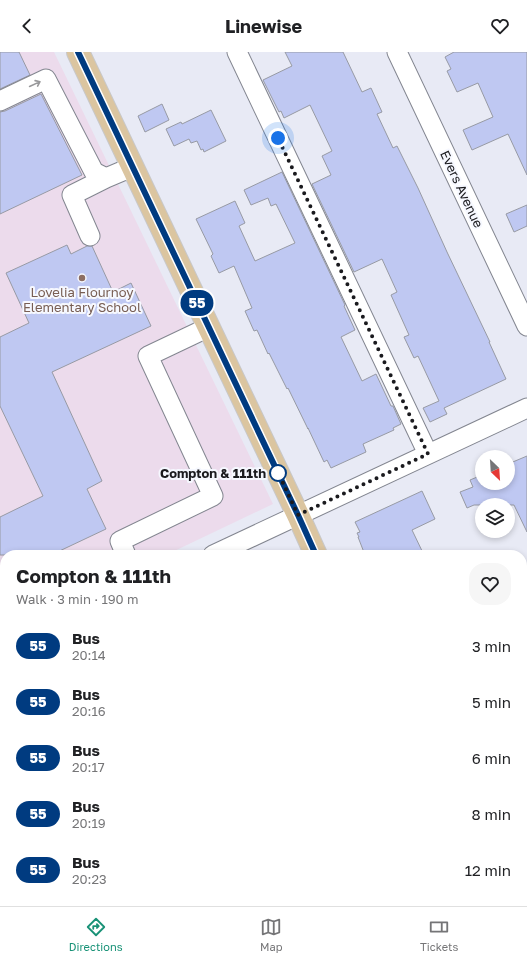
<!DOCTYPE html>
<meta charset="utf-8">
<style>
body{margin:0;font-family:"Golos Text",sans-serif;background:#f6f6f6;color:#202124;height:100vh;display:flex;flex-direction:column;font-size:15px;white-space:nowrap}
*{box-sizing:border-box;margin:0}
p{font-size:13px;color:#757577}
.icon{flex:none;width:22px;height:22px;fill:none;stroke:currentColor;stroke-width:2;stroke-linecap:round;stroke-linejoin:round}
.map{position:relative;flex:1;overflow:hidden}
.details{position:absolute;left:0px;top:498px;width:527px;height:356px;display:flex;flex-direction:column;background:#fff;border-radius:16px 16px 0 0;box-shadow:0 2px 6px #0003}
.details>*{flex:none}
.badge{padding:0 8px;border-radius:13px;font-size:14px;line-height:26px}
.needle{width:26px;rotate:155deg}
.tools{position:absolute;left:475px;top:398px;display:grid;gap:8px}
.tools a{display:grid;place-items:center;width:40px;height:40px;border-radius:50%;background:#fff;box-shadow:0 2px 6px #0003;font-size:20px}
.you{position:absolute;width:20px;height:20px;margin:-10px;border:3px solid #fff;border-radius:50%;background:#1a73e8;box-shadow:0 0 0 6px #1a73e833}
.map>.badge{position:absolute;translate:-50% -50%;box-shadow:0 0 0 2px #fff}
.round{display:grid;place-items:center;flex:none;width:42px;height:42px;border-radius:16px;background:#f6f6f6}
.headline{display:flex;align-items:center;justify-content:space-between;height:68px;padding:0 16px}
h1{font-size:19px;font-weight:700;line-height:30px}
ul{padding:0;list-style:none}
li{display:flex;align-items:center;gap:12px;height:56px;padding:0 16px}
li div{flex:1}
li b{display:block;font-size:15px}
li em{font-style:normal}
li .badge{min-width:44px;font-weight:700;text-align:center}
header{display:flex;justify-content:space-between;align-items:center;height:52px;padding:0 16px;background:#fff;font-size:18px;font-weight:700}
.tab-bar{display:flex;justify-content:space-around;align-items:center;height:56px;border-top:1px solid #e0e0e0;background:#fff;font-size:11px;color:#757577}
.tab-bar a{display:grid;justify-items:center;gap:2px}
.tab-bar .on{color:#199277}
.map>svg:first-child{display:block}
.education{fill:#ecdbec}
.building{fill:#bfc8f2;stroke:#979aa4}
.lines{fill:none;stroke-linecap:round;stroke-linejoin:round}
.minor-casing{stroke:#838690;stroke-width:21}
.major-casing{stroke:#c8c8c9;stroke-width:24}
.minor{stroke:#fff;stroke-width:19}
.major{stroke:#dbc5a0;stroke-width:22}
.rail-casing{stroke:#6b6c72;stroke-width:4.5}
.rail{stroke:#f6f8ff;stroke-width:3;stroke-dasharray:9;stroke-linecap:butt}
.oneway{stroke:#98989a}
.line-casing{stroke:#fff;stroke-width:9}
.line{stroke:#003b80;stroke-width:6}
.walk{stroke:#1a1a1e;stroke-width:4;stroke-dasharray:0 7.2}
.education-dot{fill:#8d6e63;stroke:#f6f8ff;stroke-width:1.5}
.stop-dot{fill:#fff;stroke:#003b80;stroke-width:2}
.labels{text-anchor:middle;stroke-width:4;stroke-linejoin:round;paint-order:stroke}
.street-label{font-size:13px;fill:#1a1a1e;stroke:#f6f8ff}
.education-label{font-size:13px;fill:#785e54;stroke:#f6f8ff}
.stop-label{font-size:13px;font-weight:bold;fill:#1a1a1e;stroke:#f6f8ff;text-anchor:end}
</style>
<header><svg class="icon" aria-label="back" viewBox="0 0 24 24"><path d="M15 5l-7 7 7 7"/></svg>Linewise<svg class="icon" aria-label="heart" viewBox="0 0 24 24"><path d="M12 20l-8-8c-3-5 5-10 8-4 3-6 11-1 8 4z"/></svg></header>
<div class="map">
<svg width="527" height="854" viewBox="0 0 527 854">
<rect width="100%" height="100%" fill="#e8eaf5"/>
<!-- education -->
<path class="education" d="M0,0H54L273,452L166,503H5V579L0,581Z"/>
<!-- building -->
<path class="building" d="M0,0H19L30,23L0,37Z
M285,0H343L362,40L371,36L382,60L377,62L393,96L397,94L418,136L447,200L490,290H489L506,327L444,356L447,362L430,370L423,356L439,349L418,304L414,306L404,285L409,283L391,243L397,240L382,207L354,220L312,132L331,123L322,104L332,99L310,53L284,66L281,59L279,60L263,28L292,14Z
M454,0H527V123L508,82L472,98L463,78L493,65L478,31L457,40L447,19L451,17L445,5Z
M41,42L82,123L0,162V60L5,59Z
M162,52L169,68L145,80L138,64Z
M211,58L226,89L204,100L203,97L201,98L197,89L191,91L189,87L174,94L166,77L181,70L182,72Z
M282,120L345,253L344,254L355,278L341,285L362,329L376,322L391,354H393L401,372L393,376L394,378L363,392L366,400L331,416L327,408L324,410L308,376V377L288,336L287,337L269,301L268,302L257,278L254,279L245,259L252,256L234,214L219,221L211,204L213,202L196,167L235,149L245,171L239,174L255,209L295,191L276,152L271,154L268,146L251,153L244,138Z
M527,153V174L514,180L506,162Z
M67,193L71,202L87,194H92L113,240L131,231L151,274L52,320L102,429L87,437L106,477L51,503H0V465L43,444L0,354V285L29,271L6,221Z
M527,404V480L514,453H474L467,456L460,440L473,435L470,428L482,423V431H508V412Z
M422,439L435,467L412,478L424,503H365L358,485H359L357,481L360,480L355,470Z"/>
<g class="lines">
<!-- minor casing -->
<g class="minor-casing">
<path id="minor" d="M237,0L428,402
M397,0L527,274
M0,49L46,27L94,120L106,126L132,115
M90,184L72,143L106,126
M126,503L120,489L213,444L148,304L209,275
M213,503L527,356
M0,603L5,601
M522,715L527,713
M311,849V854
M235,854L245,849"/>
</g>
<!-- major casing -->
<g class="major-casing">
<path id="major" d="M78,0L298,463L316,503
M472,849L474,854"/>
</g>
<!-- minor -->
<use href="#minor" class="minor"/>
<!-- major -->
<use href="#major" class="major"/>
<!-- rail casing -->
<g class="rail-casing">
<path id="rail" d="M522,562L527,558
M252,854L255,849"/>
</g>
<!-- rail -->
<use href="#rail" class="rail"/>
</g>
<!-- one-way arrows -->
<defs><path id="oneway-shaft" d="M-6 0H5M1.5-3L5.5 0L1.5 3" fill="none" stroke-width="1.6" stroke-linecap="round" stroke-linejoin="round"/></defs>
<use class="oneway" href="#oneway-shaft" transform="translate(35 32) rotate(-25)"/>
<g class="lines">
<!-- line casing -->
<g class="line-casing">
<path id="line" d="M78,0L298,463L316,503"/>
</g>
<!-- line -->
<use href="#line" class="line"/>
<!-- walk -->
<path class="walk" d="M278,421L276,416L298,463L428,402L278,86"/>
</g>
<!-- markers -->
<circle class="education-dot" cx="82" cy="226" r="4"/>
<circle class="stop-dot" cx="278" cy="421" r="8"/>
<g class="labels">
<!-- street labels -->
<g class="street-label">
<text transform="translate(462 137) rotate(65)" y="5">Evers Avenue</text>
</g>
<!-- education labels -->
<g class="education-label">
<text x="82" y="245">Lovelia Flournoy<tspan x="82" dy="15">Elementary School</tspan></text>
</g>
<!-- stop labels -->
<g class="stop-label">
<text x="266" y="426">Compton &amp; 111th</text>
</g>
</g>
</svg>
<div class="tools">
<a><svg class="needle" viewBox="-14 -14 28 28"><path d="M0-13l5 13h-10z" fill="#e53935"/><path d="M0 13l5-13h-10z" fill="#757577"/></svg></a>
<a><svg class="icon" aria-label="layers" viewBox="0 0 24 24"><path d="M12 4l9 5-9 5-9-5zM3 14l9 5 9-5"/></svg></a>
</div>
<div class="you" style="left:278px;top:86px"></div>
<b class="badge" style="left:197px;top:251px;background:#003b80;color:#fff">55</b>
<section class="details">
<div class="headline"><div><h1>Compton &amp; 111th</h1><p>Walk · 3 min · 190 m</p></div><a class="round"><svg class="icon" aria-label="heart" viewBox="0 0 24 24"><path d="M12 20l-8-8c-3-5 5-10 8-4 3-6 11-1 8 4z"/></svg></a></div>
<ul>
<li><span class="badge" style="background:#003b80;color:#fff">55</span><div><b>Bus</b><p>20:14</p></div><em>3 min</em></li>
<li><span class="badge" style="background:#003b80;color:#fff">55</span><div><b>Bus</b><p>20:16</p></div><em>5 min</em></li>
<li><span class="badge" style="background:#003b80;color:#fff">55</span><div><b>Bus</b><p>20:17</p></div><em>6 min</em></li>
<li><span class="badge" style="background:#003b80;color:#fff">55</span><div><b>Bus</b><p>20:19</p></div><em>8 min</em></li>
<li><span class="badge" style="background:#003b80;color:#fff">55</span><div><b>Bus</b><p>20:23</p></div><em>12 min</em></li>
</ul>
</section>
</div>
<nav class="tab-bar">
<a class="on"><svg class="icon" aria-label="directions" viewBox="0 0 24 24"><path d="M12 3l9 9-9 9-9-9zM9 14v-3h6M13 9l2 2-2 2"/></svg>Directions</a>
<a><svg class="icon" aria-label="map" viewBox="0 0 24 24"><path d="M3 6l6-2 6 2 6-2v14l-6 2-6-2-6 2zM9 4v14M15 6v14"/></svg>Map</a>
<a><svg class="icon" aria-label="tickets" viewBox="0 0 24 24"><path d="M3 7h18v10H3zM15 7v10"/></svg>Tickets</a>
</nav>
